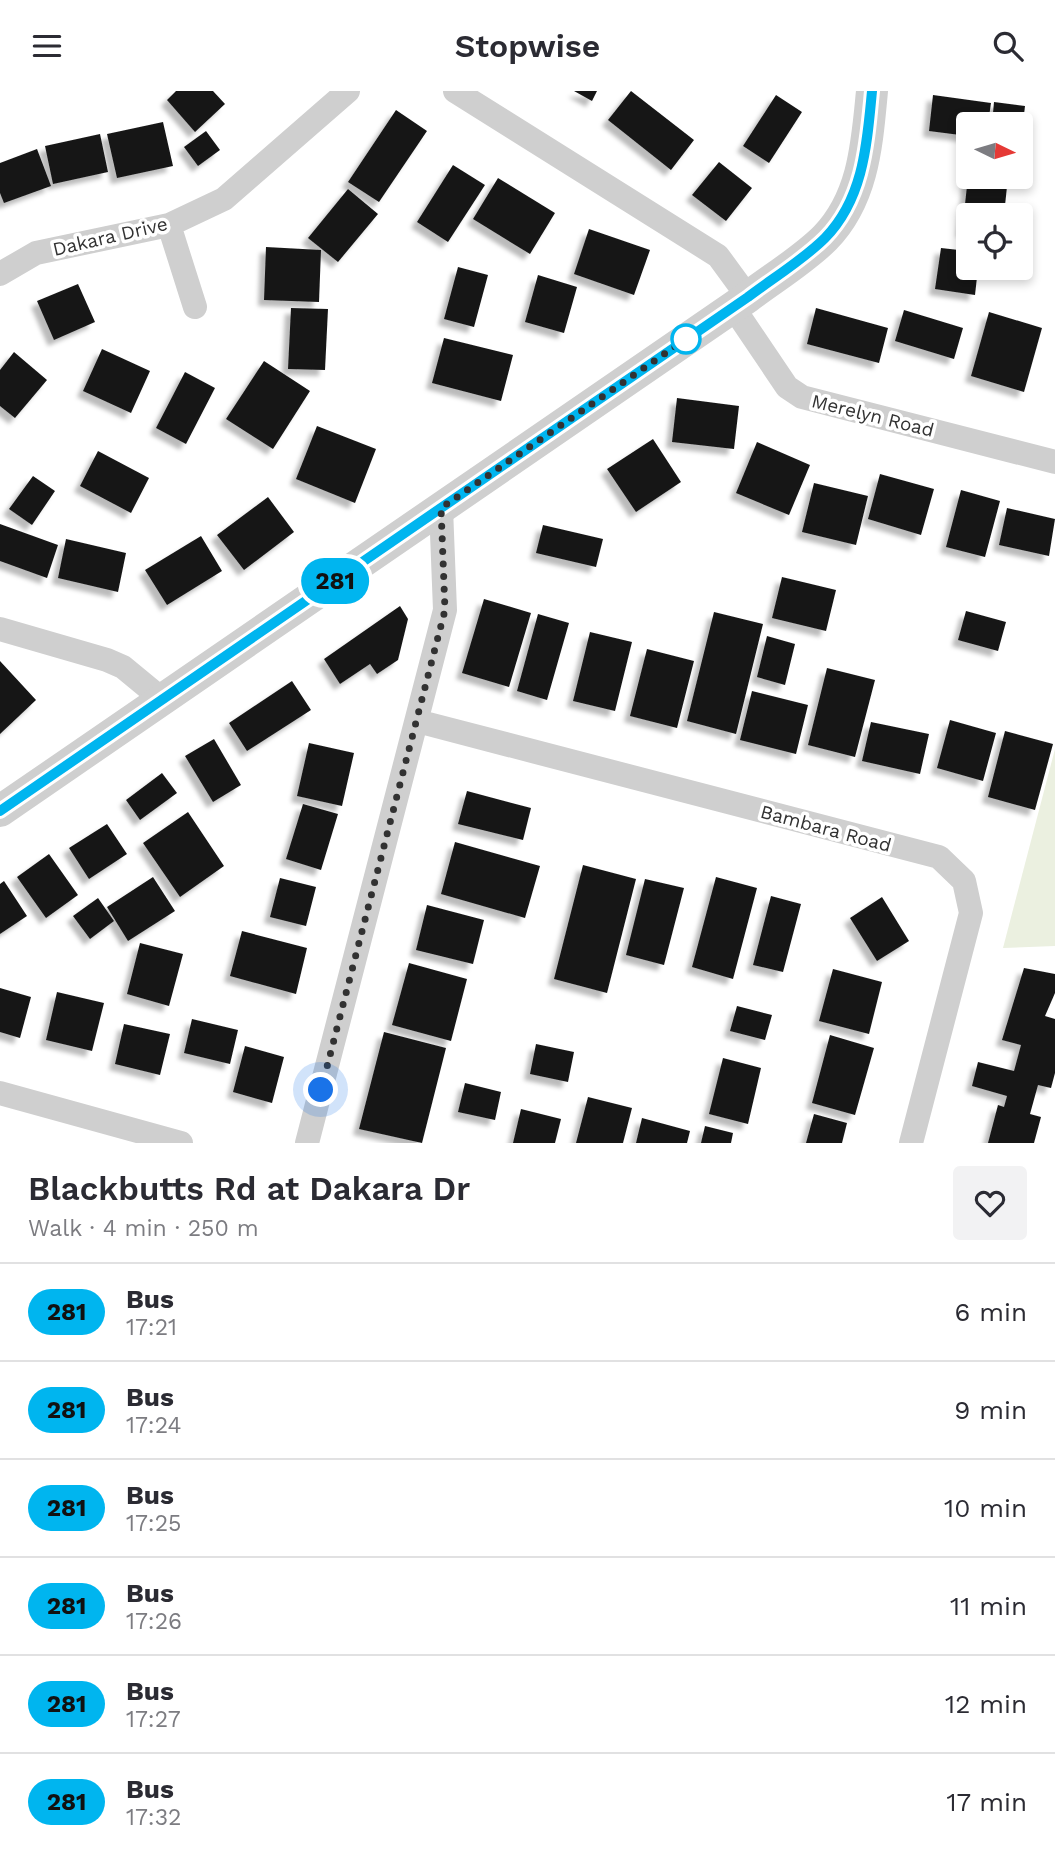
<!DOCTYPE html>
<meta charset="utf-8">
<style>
body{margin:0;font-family:"Work Sans",sans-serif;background:#f2f2f3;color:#2b2b33;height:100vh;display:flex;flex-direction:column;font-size:26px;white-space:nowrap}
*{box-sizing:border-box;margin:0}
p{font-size:23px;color:#7c7c81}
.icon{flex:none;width:38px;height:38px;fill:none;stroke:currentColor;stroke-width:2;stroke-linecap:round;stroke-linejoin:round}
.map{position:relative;height:1052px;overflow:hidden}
.details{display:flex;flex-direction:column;background:#fff;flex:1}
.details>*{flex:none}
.badge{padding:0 14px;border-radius:23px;font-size:24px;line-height:46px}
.needle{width:46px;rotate:95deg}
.controls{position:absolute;left:956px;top:21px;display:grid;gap:14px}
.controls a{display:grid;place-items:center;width:77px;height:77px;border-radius:7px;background:#fff;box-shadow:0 4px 10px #0003;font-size:35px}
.you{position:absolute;width:35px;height:35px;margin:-18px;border:5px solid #fff;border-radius:50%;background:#1a73e8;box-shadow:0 0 0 10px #1a73e833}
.map>.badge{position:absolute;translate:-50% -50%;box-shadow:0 0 0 4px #fff}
.round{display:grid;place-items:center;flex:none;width:74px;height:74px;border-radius:7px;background:#f2f2f3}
.summary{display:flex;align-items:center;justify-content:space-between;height:119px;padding:0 28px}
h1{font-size:33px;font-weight:600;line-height:52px}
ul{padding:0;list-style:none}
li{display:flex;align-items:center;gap:21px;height:98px;padding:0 28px;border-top:2px solid #e1e1e2}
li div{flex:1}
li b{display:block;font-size:26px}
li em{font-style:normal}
li .badge{min-width:77px;font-weight:700;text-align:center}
header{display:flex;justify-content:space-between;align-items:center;height:91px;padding:0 28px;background:#fff;font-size:32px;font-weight:600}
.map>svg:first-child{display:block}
.green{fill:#ebf0e0}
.building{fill:#191919;filter:url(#shadow)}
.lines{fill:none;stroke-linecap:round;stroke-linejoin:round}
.minor{stroke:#cfcfcf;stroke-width:24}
.tertiary{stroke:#cfcfcf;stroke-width:32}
.line-casing{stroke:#fff;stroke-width:16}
.line{stroke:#00b5ef;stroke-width:10}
.walk{stroke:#323232;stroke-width:7;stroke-dasharray:0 12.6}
.stop-dot{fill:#fff;stroke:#00b5ef;stroke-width:3.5}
.labels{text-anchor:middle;stroke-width:7;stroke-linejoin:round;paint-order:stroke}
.street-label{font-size:19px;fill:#323232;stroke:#fff}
</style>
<header><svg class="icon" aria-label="menu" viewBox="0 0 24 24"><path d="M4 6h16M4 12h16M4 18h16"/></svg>Stopwise<svg class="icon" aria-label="search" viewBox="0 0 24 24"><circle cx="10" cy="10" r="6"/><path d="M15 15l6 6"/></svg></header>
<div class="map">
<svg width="1055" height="1052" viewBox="0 0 1055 1052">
<defs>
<filter id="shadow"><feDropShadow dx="-6" dy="6" stdDeviation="2" flood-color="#0004"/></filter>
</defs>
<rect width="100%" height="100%" fill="#fff"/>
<!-- green -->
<path class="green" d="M1055,658V855L1003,857Z"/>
<!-- building -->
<path class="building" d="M176,0H213L225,13L195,41L167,9Z
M574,0H597L592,10Z
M631,0L694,49L671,79L608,29Z
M776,4L802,21L769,72L743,55Z
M933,4L991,12L988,33H968V45L929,40Z
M994,11L1025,15L1022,41L1020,33H992Z
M396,19L427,40L379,111L348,91Z
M163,31L173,75L117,87L107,43Z
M206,40L220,59L198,75L184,56Z
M100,43L108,81L53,93L45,55Z
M37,58L51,95L4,112L0,102V72Z
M719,71L752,97L726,130L692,104Z
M453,74L485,94L448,151L417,131Z
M968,86H1008L1004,124H968V141L962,140Z
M498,87L555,122L530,163L473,128Z
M348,98L378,123L338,171L308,147Z
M589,138L650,159L634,204L574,183Z
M266,156L321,159L319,211L264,209Z
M941,157L968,160V177H978L975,204L935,198Z
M458,176L488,184L474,236L444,228Z
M538,184L577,196L564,242L525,231Z
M78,193L95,231L54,249L37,210Z
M291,217L328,218L325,279L288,278Z
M816,217L888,237L879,272L807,253Z
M904,219L963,237L954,268L895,250Z
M989,221L1042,237L1024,301L971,285Z
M444,247L513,264L501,310L432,292Z
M102,258L150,280L131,322L83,300Z
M14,261L47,289L15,327L0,315V279Z
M264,270L310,300L273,358L226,328Z
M185,281L215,297L186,353L156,337Z
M677,307L739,315L734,358L672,351Z
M317,335L376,358L355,412L296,388Z
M653,348L681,391L636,421L607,378Z
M757,351L810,374L789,424L736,402Z
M98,360L149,387L131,422L80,395Z
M880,383L934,398L921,444L868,428Z
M33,385L55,400L32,434L9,418Z
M814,392L868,405L856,454L802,441Z
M961,399L1000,410L985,466L946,456Z
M268,406L294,441L244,479L217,444Z
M1007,417L1055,428L1049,465L999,454Z
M0,433L58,454L47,487L0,470Z
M543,434L603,448L596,476L536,462Z
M201,445L222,480L167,514L145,479Z
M66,448L126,462L118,501L58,487Z
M782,486L836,499L826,540L772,527Z
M484,508L531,522L509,596L462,582Z
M400,515L408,528L398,569L377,583L370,573L340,593L324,568Z
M966,520L1006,531L998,560L958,549Z
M714,521L763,533L736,643L687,630Z
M538,523L569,532L547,609L517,600Z
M590,541L632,551L615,620L573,610Z
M767,545L795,553L785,594L757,586Z
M647,558L694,570L677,637L630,625Z
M0,570L36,609L0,643Z
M827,577L875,589L855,666L808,654Z
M292,590L311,619L247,660L229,632Z
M752,600L808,614L796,663L740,649Z
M950,629L996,642L983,690L937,677Z
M871,631L929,643L920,683L862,670Z
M1005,640L1053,653L1035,719L988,706Z
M214,648L241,694L213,711L185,665Z
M309,652L354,662L342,715L297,705Z
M162,682L177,702L140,729L126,709Z
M467,700L531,717L523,749L458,733Z
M303,713L338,723L321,779L286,768Z
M188,721L224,775L180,806L143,752Z
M107,733L127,763L89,788L69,757Z
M455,751L540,775L525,827L441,803Z
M49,763L78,804L46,827L17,786Z
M583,774L636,788L607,902L554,888Z
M153,786L175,820L128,850L107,816Z
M716,786L757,797L733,888L692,876Z
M280,787L316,796L306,835L270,826Z
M645,788L684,797L664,874L626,864Z
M4,790L27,825L0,843V793Z
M771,805L801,813L783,881L753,874Z
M882,806L909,850L877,870L850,827Z
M98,807L114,830L90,848L73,825Z
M427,814L484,829L473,873L416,859Z
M242,840L307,857L296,903L230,885Z
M140,852L183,863L169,915L127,903Z
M409,872L467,888L451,950L392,934Z
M1024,877L1055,883V902L1045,925L1055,928V982L1051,997L1038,994L1030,1023L1041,1026L1034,1052H988L998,1014L1004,1016L1007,1005L972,995L978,971L1014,980L1021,954L1002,949Z
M833,878L882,891L869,943L819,930Z
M0,897L31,906L20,947L0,941Z
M57,901L104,912L92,960L46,949Z
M737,915L772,924L765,949L730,940Z
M192,928L238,939L230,973L184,962Z
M124,933L170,943L160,984L115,973Z
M384,941L446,957L422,1052L359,1038Z
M830,944L874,957L855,1024L812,1012Z
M536,953L574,961L568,991L530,983Z
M245,955L284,966L272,1012L233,1001Z
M723,967L761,977L748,1033L709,1023Z
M465,992L501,1001L495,1029L458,1021Z
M588,1006L632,1017L623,1052H576Z
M521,1018L561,1028L555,1052H513Z
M814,1023L847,1032L842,1052H806Z
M642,1027L690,1040L687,1052H636Z
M705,1035L733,1042L731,1052H701Z"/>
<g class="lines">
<!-- minor -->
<path class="minor" d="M455,0L718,165L748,206
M169,134L195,216
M0,183L36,162L169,134L224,108L348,0
M733,216L787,296L802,306L1055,371
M0,538L107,569L123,576L163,609
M417,630L939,766L964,790L971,822L911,1052
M0,1002L181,1052
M307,1052L445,519L441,417"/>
<!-- tertiary -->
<path class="tertiary" d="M0,720L748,206C773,187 803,169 825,147C864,107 867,52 872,0"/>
</g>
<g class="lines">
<!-- line casing -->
<g class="line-casing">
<path id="line" d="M0,720L748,206C773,187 803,169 825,147C864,107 867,52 872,0"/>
</g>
<!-- line -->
<use href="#line" class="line"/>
<!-- walk -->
<path class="walk" d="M321,999L445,519L441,417L686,248"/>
</g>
<!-- markers -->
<circle class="stop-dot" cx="686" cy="248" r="14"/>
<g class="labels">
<!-- street labels -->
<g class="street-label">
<text transform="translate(110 145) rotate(-13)" y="7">Dakara Drive</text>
<text transform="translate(873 324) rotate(14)" y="7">Merelyn Road</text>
<text transform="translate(826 737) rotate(15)" y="7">Bambara Road</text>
</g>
</g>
</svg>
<div class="controls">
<a><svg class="needle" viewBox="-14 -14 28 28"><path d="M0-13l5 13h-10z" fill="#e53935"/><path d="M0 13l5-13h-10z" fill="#7c7c81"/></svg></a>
<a><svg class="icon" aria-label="locate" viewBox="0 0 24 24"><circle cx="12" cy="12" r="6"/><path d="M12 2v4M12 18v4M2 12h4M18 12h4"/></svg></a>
</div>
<div class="you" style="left:321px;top:999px"></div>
<b class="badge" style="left:335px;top:490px;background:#00b5ef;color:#111">281</b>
</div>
<section class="details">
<div class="summary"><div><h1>Blackbutts Rd at Dakara Dr</h1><p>Walk · 4 min · 250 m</p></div><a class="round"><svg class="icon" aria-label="heart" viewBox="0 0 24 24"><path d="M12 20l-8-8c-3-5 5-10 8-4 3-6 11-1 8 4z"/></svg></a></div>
<ul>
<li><span class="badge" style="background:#00b5ef;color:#111">281</span><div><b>Bus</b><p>17:21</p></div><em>6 min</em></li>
<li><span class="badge" style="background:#00b5ef;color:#111">281</span><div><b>Bus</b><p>17:24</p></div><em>9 min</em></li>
<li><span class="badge" style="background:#00b5ef;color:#111">281</span><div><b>Bus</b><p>17:25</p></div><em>10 min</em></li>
<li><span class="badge" style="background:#00b5ef;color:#111">281</span><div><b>Bus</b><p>17:26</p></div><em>11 min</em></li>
<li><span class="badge" style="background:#00b5ef;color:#111">281</span><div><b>Bus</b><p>17:27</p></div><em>12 min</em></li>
<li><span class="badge" style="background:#00b5ef;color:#111">281</span><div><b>Bus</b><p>17:32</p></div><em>17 min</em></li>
</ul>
</section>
